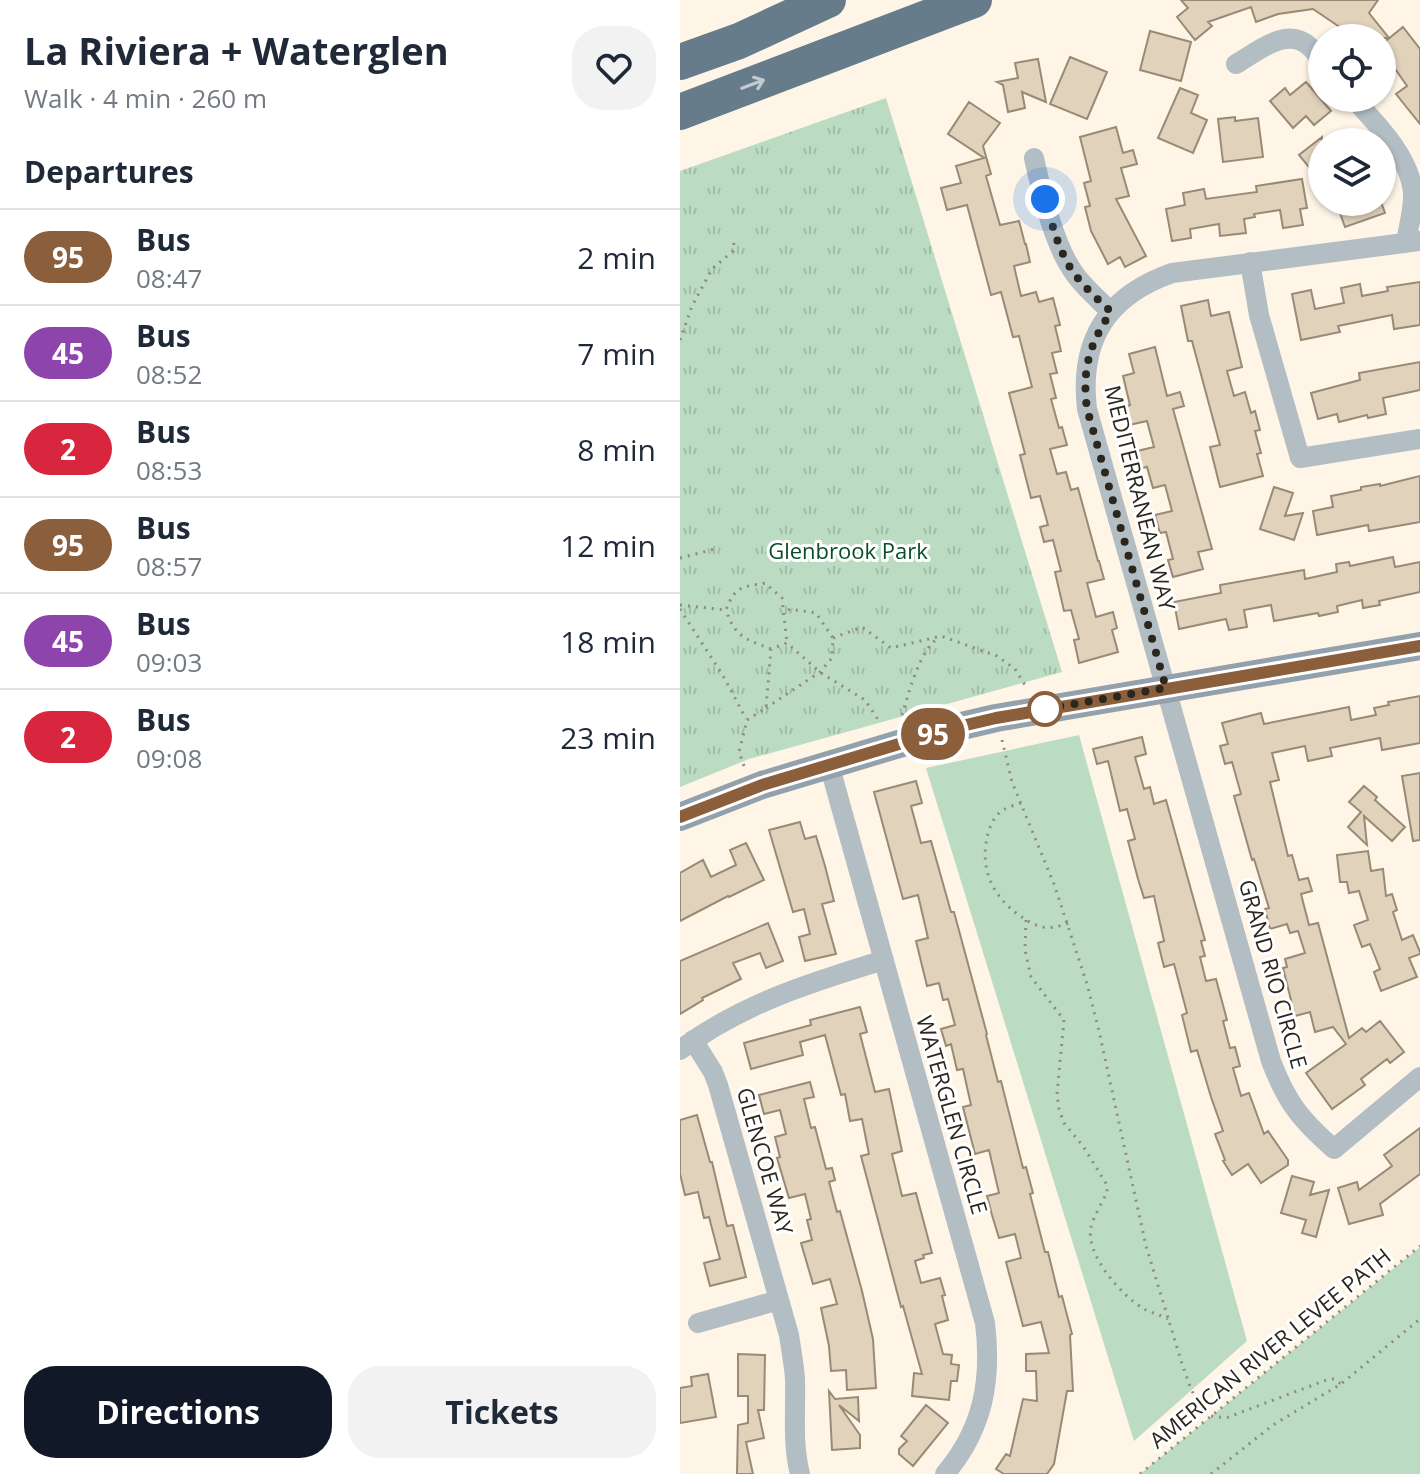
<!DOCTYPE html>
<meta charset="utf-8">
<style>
body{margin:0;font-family:"Open Sans",sans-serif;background:#f2f2f3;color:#1f2937;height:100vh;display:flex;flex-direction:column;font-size:30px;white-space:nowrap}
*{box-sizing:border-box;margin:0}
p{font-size:26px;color:#747a83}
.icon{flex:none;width:44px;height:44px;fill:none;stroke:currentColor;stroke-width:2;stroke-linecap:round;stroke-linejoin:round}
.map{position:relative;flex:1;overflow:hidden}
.drawer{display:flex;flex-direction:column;background:#fff;width:680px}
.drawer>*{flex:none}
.badge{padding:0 16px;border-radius:26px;font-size:28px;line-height:52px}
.fabs{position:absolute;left:628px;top:24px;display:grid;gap:16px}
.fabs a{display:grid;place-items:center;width:88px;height:88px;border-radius:50%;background:#fff;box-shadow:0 2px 6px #0004;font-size:40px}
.you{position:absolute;width:40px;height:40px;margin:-20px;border:6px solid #fff;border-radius:50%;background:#1a73e8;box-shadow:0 0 0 12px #1a73e833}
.map>.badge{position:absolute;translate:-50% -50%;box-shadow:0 0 0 4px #fff}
h2{padding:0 24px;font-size:30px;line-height:72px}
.round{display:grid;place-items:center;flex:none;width:84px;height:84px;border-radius:32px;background:#f2f2f3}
.headline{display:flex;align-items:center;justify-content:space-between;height:136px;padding:0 24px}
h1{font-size:38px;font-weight:700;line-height:60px}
.cta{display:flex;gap:16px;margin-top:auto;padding:16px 24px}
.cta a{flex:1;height:92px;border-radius:32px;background:#111827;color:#fff;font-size:32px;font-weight:700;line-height:92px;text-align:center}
.cta a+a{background:#f2f2f3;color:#1f2937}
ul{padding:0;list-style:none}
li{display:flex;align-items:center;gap:24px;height:96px;padding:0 24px;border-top:2px solid #e0e1e3}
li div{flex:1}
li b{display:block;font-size:30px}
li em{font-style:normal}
li .badge{min-width:88px;font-weight:700;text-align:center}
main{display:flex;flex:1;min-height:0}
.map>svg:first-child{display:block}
.grass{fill:#bbdcc3}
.park{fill:url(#park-tufts)}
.building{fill:#e1d2bc;stroke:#998a76;stroke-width:2}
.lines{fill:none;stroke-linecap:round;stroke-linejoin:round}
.path{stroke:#918a7f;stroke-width:3;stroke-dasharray:2 6;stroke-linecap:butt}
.street{stroke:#b3bdc4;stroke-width:20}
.secondary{stroke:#92a1ac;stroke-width:28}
.highway{stroke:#667c8a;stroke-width:36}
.oneway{stroke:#c2cbd0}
.line-casing{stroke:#fff;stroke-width:18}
.line{stroke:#8b5e3c;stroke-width:12}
.walk{stroke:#2c271e;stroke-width:8;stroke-dasharray:0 14.4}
.stop-dot{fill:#fff;stroke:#8b5e3c;stroke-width:4}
.labels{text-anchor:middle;stroke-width:6;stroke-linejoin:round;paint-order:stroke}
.street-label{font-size:22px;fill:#2c271e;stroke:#fff}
.park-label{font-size:22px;fill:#0a4d28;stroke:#fff}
</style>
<main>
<section class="drawer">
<div class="headline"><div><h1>La Riviera + Waterglen</h1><p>Walk · 4 min · 260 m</p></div><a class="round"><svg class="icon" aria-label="heart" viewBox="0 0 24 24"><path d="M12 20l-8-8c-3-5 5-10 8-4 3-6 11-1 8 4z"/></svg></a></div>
<h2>Departures</h2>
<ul>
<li><span class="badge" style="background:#8b5e3c;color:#fff">95</span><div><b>Bus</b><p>08:47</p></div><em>2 min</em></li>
<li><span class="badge" style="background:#8e44ad;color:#fff">45</span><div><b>Bus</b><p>08:52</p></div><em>7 min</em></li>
<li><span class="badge" style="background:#d7263d;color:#fff">2</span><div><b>Bus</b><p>08:53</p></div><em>8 min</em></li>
<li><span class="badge" style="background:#8b5e3c;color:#fff">95</span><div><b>Bus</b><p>08:57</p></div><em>12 min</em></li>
<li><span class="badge" style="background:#8e44ad;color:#fff">45</span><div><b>Bus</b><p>09:03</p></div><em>18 min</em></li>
<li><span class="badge" style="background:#d7263d;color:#fff">2</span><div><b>Bus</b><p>09:08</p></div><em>23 min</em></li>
</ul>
<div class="cta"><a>Directions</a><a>Tickets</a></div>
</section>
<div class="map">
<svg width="740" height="1474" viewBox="0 0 740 1474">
<defs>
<pattern id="park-tufts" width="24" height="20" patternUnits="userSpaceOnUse" patternTransform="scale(2)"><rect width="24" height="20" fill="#bbdcc3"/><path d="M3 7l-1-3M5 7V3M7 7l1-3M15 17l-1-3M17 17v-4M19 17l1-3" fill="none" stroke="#a1bda7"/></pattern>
</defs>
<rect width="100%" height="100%" fill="#fef5e7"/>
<!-- grass -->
<path class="grass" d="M399,735L567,1341L454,1441L246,768Z
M740,1247V1474H460Z"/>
<!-- park -->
<path class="park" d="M206,98L382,672L69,759L0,787V171Z"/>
<!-- building -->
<path class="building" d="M501,0H698L689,13L709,38H676L633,9L598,14L576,22L571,7L528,22L532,26L515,40L497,17L508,8Z
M723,27L740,49V124L716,94L727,86L711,63L702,70V44Z
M470,31L511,42L501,81L460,70Z
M390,57L427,72L407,119L370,104Z
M358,59L366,102L342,92L345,108L328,112L323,85L317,82L338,78L335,63Z
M626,82L651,111L634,125L626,116L613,128L590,101L605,88L610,95Z
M500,88L518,95L511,113L527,120L513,153L478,138Z
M289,102L320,123L303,146L311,174L306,176L320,225L339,221L345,244H346L350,262L334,266L341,296L356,292L359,302L373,298L380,325L375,326L381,351L372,353L377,373L370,374L376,398L371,399L379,428L382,427L387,445L370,449L377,474L386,472L391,490L398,488L418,561H419L424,579L407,583L416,617L433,612L437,628L432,630L438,652L399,663L394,640L399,639L391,610L384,611L375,572L381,571L373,540L364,542L360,527L368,525L360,496L351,498L340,455L345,454L329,393L352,387L339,336L333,337L321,292L311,295L287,205L267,210L261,188L281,183L276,166L304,158L268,134Z
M555,117V121L578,118L583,157L543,162L538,119Z
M436,127L443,153L453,150L457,164L441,168L449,196L436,199L466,256L445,267L440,257L428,264L411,231L405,207L410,206L404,183L411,181L400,137Z
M642,137V183L619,155Z
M622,179L627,208L620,209L623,225L603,228L600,210L574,214L575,217L564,219L566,233L540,236L539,224L510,229L511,238L492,241L486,209L505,205L503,193L524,189L526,199L577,192L576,186Z
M656,202H701L705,213L665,227Z
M740,282V325L714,329L712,315L658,326L660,332L621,340L612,294L631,290L635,309L664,303L661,288L680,284L682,296L708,291L707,287Z
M528,300L531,316L549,312L562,367L547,371L554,396L565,392L571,413L575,411L580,430L575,431L581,453L577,454L583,476L540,487L530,447L540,445L512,341H508L501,306Z
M475,347L487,396L500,392L504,406L493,409L532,549L518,552L523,569L493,577L488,560L493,559L486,532L480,533L475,515L492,511L485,485L473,488L467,467L462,468L457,451L474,447L467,421L449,425L444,407L450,405L443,376L454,373L449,354Z
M740,362V390L703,398L706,414L688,418L687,415L659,422L657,414L638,419L631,393L680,380L679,373Z
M740,476V522L689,531L688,525L637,535L633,511L653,507L651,496L681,490V487L700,484V486Z
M594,487L613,493L605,516L623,513L614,540L580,529Z
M713,557L715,567L740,562V592L699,601L700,605L683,608L682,600L657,606L658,612L639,616L638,613L594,621L591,605L564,610L567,627L549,630L546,619L499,629L494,602L541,593L540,585L624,570L625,579L657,572L656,564L669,562L670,566Z
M740,696V743L702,750L700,738L650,748L652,756L628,761L625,746L592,753L599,780L590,782L608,856L612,855L619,880L628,878L632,891L621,894L629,925L638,923L669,1038L682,1028L686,1032L700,1021L724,1052L710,1063L707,1059L681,1079L685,1085L652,1109L626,1073L666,1044L653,1027L635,1032L630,1012L615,1016L603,968L607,967L605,959L625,953L618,931L610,933L607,924L590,929L585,909L589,908L574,859L572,860L554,796L561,794L552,762L545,764L540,746L548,744L542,723L581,713L584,724L669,707L671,720L696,715L694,708L709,705L708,702Z
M462,737L466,754L455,757L464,789L470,787L474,804L486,800L525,940L521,941L525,956L520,957L526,981L536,979L547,1020L543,1021L550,1048L555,1047L560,1066L553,1068L561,1096L569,1093L584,1134L588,1131L608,1160V1165L581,1183L568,1164L552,1175L543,1161L545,1160L535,1134L543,1131L531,1097L517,1050L511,1052L502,1015L507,1013L494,964L484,967L478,943L484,941L474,896L464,898L458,879L448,841L455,839L447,809L440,811L428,761L417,764L413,749Z
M740,773V840L733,841L722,776Z
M236,781L242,803L231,806L241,843L251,841L271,912H274L307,1034L306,1035L318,1082L321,1081L343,1168L346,1167L353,1193L350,1194L365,1252H368L379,1297L382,1296L392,1334L390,1335L393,1391H387L374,1464L367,1474H324L316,1469L326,1454L330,1456L343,1399L357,1401L356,1371H346V1354L369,1353L361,1322L343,1326L326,1262L341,1258L335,1234L319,1238L312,1215L307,1196L319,1193L309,1150L295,1154L283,1107L291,1105L283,1069L277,1070L271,1044L266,1046L261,1029L275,1025L268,999L263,1000L259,983L247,986L236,941L248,938L238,895L223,899L194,792Z
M684,786L697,797L695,800L725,827L712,841L684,816L687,845L668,827L681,812L669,802Z
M120,822L125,839L136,836L145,866L154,901L142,904L156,954L125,961L119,937L130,934L124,909L113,912L89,830Z
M66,843L84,880L49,897L48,896L0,921V873L23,860L31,877L56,865L50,850Z
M688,851L691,871L703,869L706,896L712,894L717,910L713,912L722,940L733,935L740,952V954L729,958L737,977L701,991L694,972L700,969L690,944L682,947L674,925L688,920L679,891L669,893L667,882H660L657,855Z
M88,923L103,961L86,968L80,953L53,963L61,979L22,998L23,1000L0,1014V961Z
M180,1007L187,1032L180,1034L195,1092L209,1089L222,1151L212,1154L222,1196L236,1193L252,1253L243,1255L244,1258L235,1261L241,1283L260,1278L265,1295L262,1296L268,1320L255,1324L263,1354L272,1355L271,1364L279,1365L277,1381H271L269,1400L232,1396L234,1373L242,1374L223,1306L221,1307L181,1156L189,1154L182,1119L170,1121L165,1094L161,1095L145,1035L120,1042L123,1055L71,1069L64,1043L131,1025L130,1020Z
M130,1082L134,1097L124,1099L131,1128L135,1127L146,1169L152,1168L155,1180L149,1182L157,1212L160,1211L182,1291L193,1339L196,1388L167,1390L166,1370L151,1371L149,1346L141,1308L157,1304L150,1279L133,1284L121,1243L132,1240L127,1220L131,1219L125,1194L109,1198L97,1158L100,1157L95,1137L106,1134L100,1110L84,1114L79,1095Z
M17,1115L30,1162H32L47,1226L53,1225L66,1277L30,1286L24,1263L40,1259L29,1217L24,1218L18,1192L5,1195L0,1174V1120Z
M740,1128V1174L700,1204L703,1215L669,1224L658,1188L677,1182L679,1190L712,1166L704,1155Z
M612,1176L634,1182L630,1195L649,1190L636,1237L622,1233L626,1220L601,1213Z
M58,1354L85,1355L84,1410H78L84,1438L66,1442L73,1474H57L58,1425L68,1423V1396H58Z
M28,1374L36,1417L0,1423V1388L12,1386L11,1377Z
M149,1391L155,1399L178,1397L179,1421L159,1405L180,1435V1448L152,1450Z
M246,1405L268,1423L233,1466L219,1454V1449L227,1441L221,1436Z"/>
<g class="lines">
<!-- path -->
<path class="path" d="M0,340L12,306L32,269L53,251L54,242
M0,558L39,548
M0,605L46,610
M0,609L45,679L66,719
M153,638L182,627L211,648L261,636L317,656L335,669L345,685
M91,649C65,639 55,637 46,610C55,586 62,587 85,583L102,598L107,643
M86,708L140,672L152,658L153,638L136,613L110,609L104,613
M222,715C229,693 239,651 258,638
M322,740L332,782L374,884L407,984L419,1031L466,1246L503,1367L511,1389L522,1410L531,1416L546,1418L649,1379H654L661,1384
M64,766L59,752L67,720L86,708L91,649L107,643L141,673L185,700L199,721
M341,803C335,805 328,807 323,810C316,814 312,822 309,830C299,864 309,892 336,913C355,927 366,932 388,923
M346,920L345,950L351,977L384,1020L377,1094L379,1109L384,1123L403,1146L427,1185V1192C423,1201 413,1218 411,1227C405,1255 442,1296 464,1309C472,1313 480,1315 488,1319
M460,1474L740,1246
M531,1474L593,1425L661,1384L740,1319"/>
<!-- street -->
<path class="street" d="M556,64C577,52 607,25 630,47C635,51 638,57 642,62
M673,98C696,123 730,157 733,193C734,207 728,229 726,243
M354,158C361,190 372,237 389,265C399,283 416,297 431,312
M740,241L492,273C427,296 399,340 407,409L591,1061C607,1103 621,1120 654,1149L740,1077
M570,262L579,315L620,458L740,439
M149,764L305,1323C312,1381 303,1429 265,1474
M13,1040L33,1072L38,1085L109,1335C111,1349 114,1364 115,1379C116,1411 112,1443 120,1474
M0,1050C61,1004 132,982 204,960
M18,1323L99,1300"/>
<!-- secondary -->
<path class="secondary" d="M0,817L82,785L269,729L316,718L740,646"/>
<!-- highway -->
<path class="highway" d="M0,62L59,41L148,0
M0,112L294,0"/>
</g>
<!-- one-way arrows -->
<defs><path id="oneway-shaft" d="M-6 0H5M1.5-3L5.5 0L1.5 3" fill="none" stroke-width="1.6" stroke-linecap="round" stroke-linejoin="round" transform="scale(2)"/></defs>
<use class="oneway" href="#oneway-shaft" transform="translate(73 84) rotate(-21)"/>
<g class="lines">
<!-- line casing -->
<g class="line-casing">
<path id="line" d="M0,817L82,785L269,729L316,718L740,646"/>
</g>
<!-- line -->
<use href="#line" class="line"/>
<!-- walk -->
<path class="walk" d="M365,199C371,221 377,244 388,264C399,283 416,297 431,312C409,345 402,369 407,409L486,688L365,709"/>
</g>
<!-- markers -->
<circle class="stop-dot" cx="365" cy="709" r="16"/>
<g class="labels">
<!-- street labels -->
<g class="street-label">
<text transform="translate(460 498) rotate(76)" y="8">MEDITERRANEAN WAY</text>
<text transform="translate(593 974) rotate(74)" y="8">GRAND RIO CIRCLE</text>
<text transform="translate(272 1115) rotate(74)" y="8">WATERGLEN CIRCLE</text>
<text transform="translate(85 1161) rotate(74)" y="8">GLENCOE WAY</text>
<text transform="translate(590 1348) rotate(-39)" y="8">AMERICAN RIVER LEVEE PATH</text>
</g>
<!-- park labels -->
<g class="park-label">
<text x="168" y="559">Glenbrook Park</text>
</g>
</g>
</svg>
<div class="fabs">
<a><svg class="icon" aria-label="locate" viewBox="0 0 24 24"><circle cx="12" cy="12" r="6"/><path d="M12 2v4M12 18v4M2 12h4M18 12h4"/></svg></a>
<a><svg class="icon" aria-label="layers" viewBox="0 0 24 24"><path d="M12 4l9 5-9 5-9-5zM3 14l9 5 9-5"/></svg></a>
</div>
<div class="you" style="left:365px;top:199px"></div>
<b class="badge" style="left:253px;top:734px;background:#8b5e3c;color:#fff">95</b>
</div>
</main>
